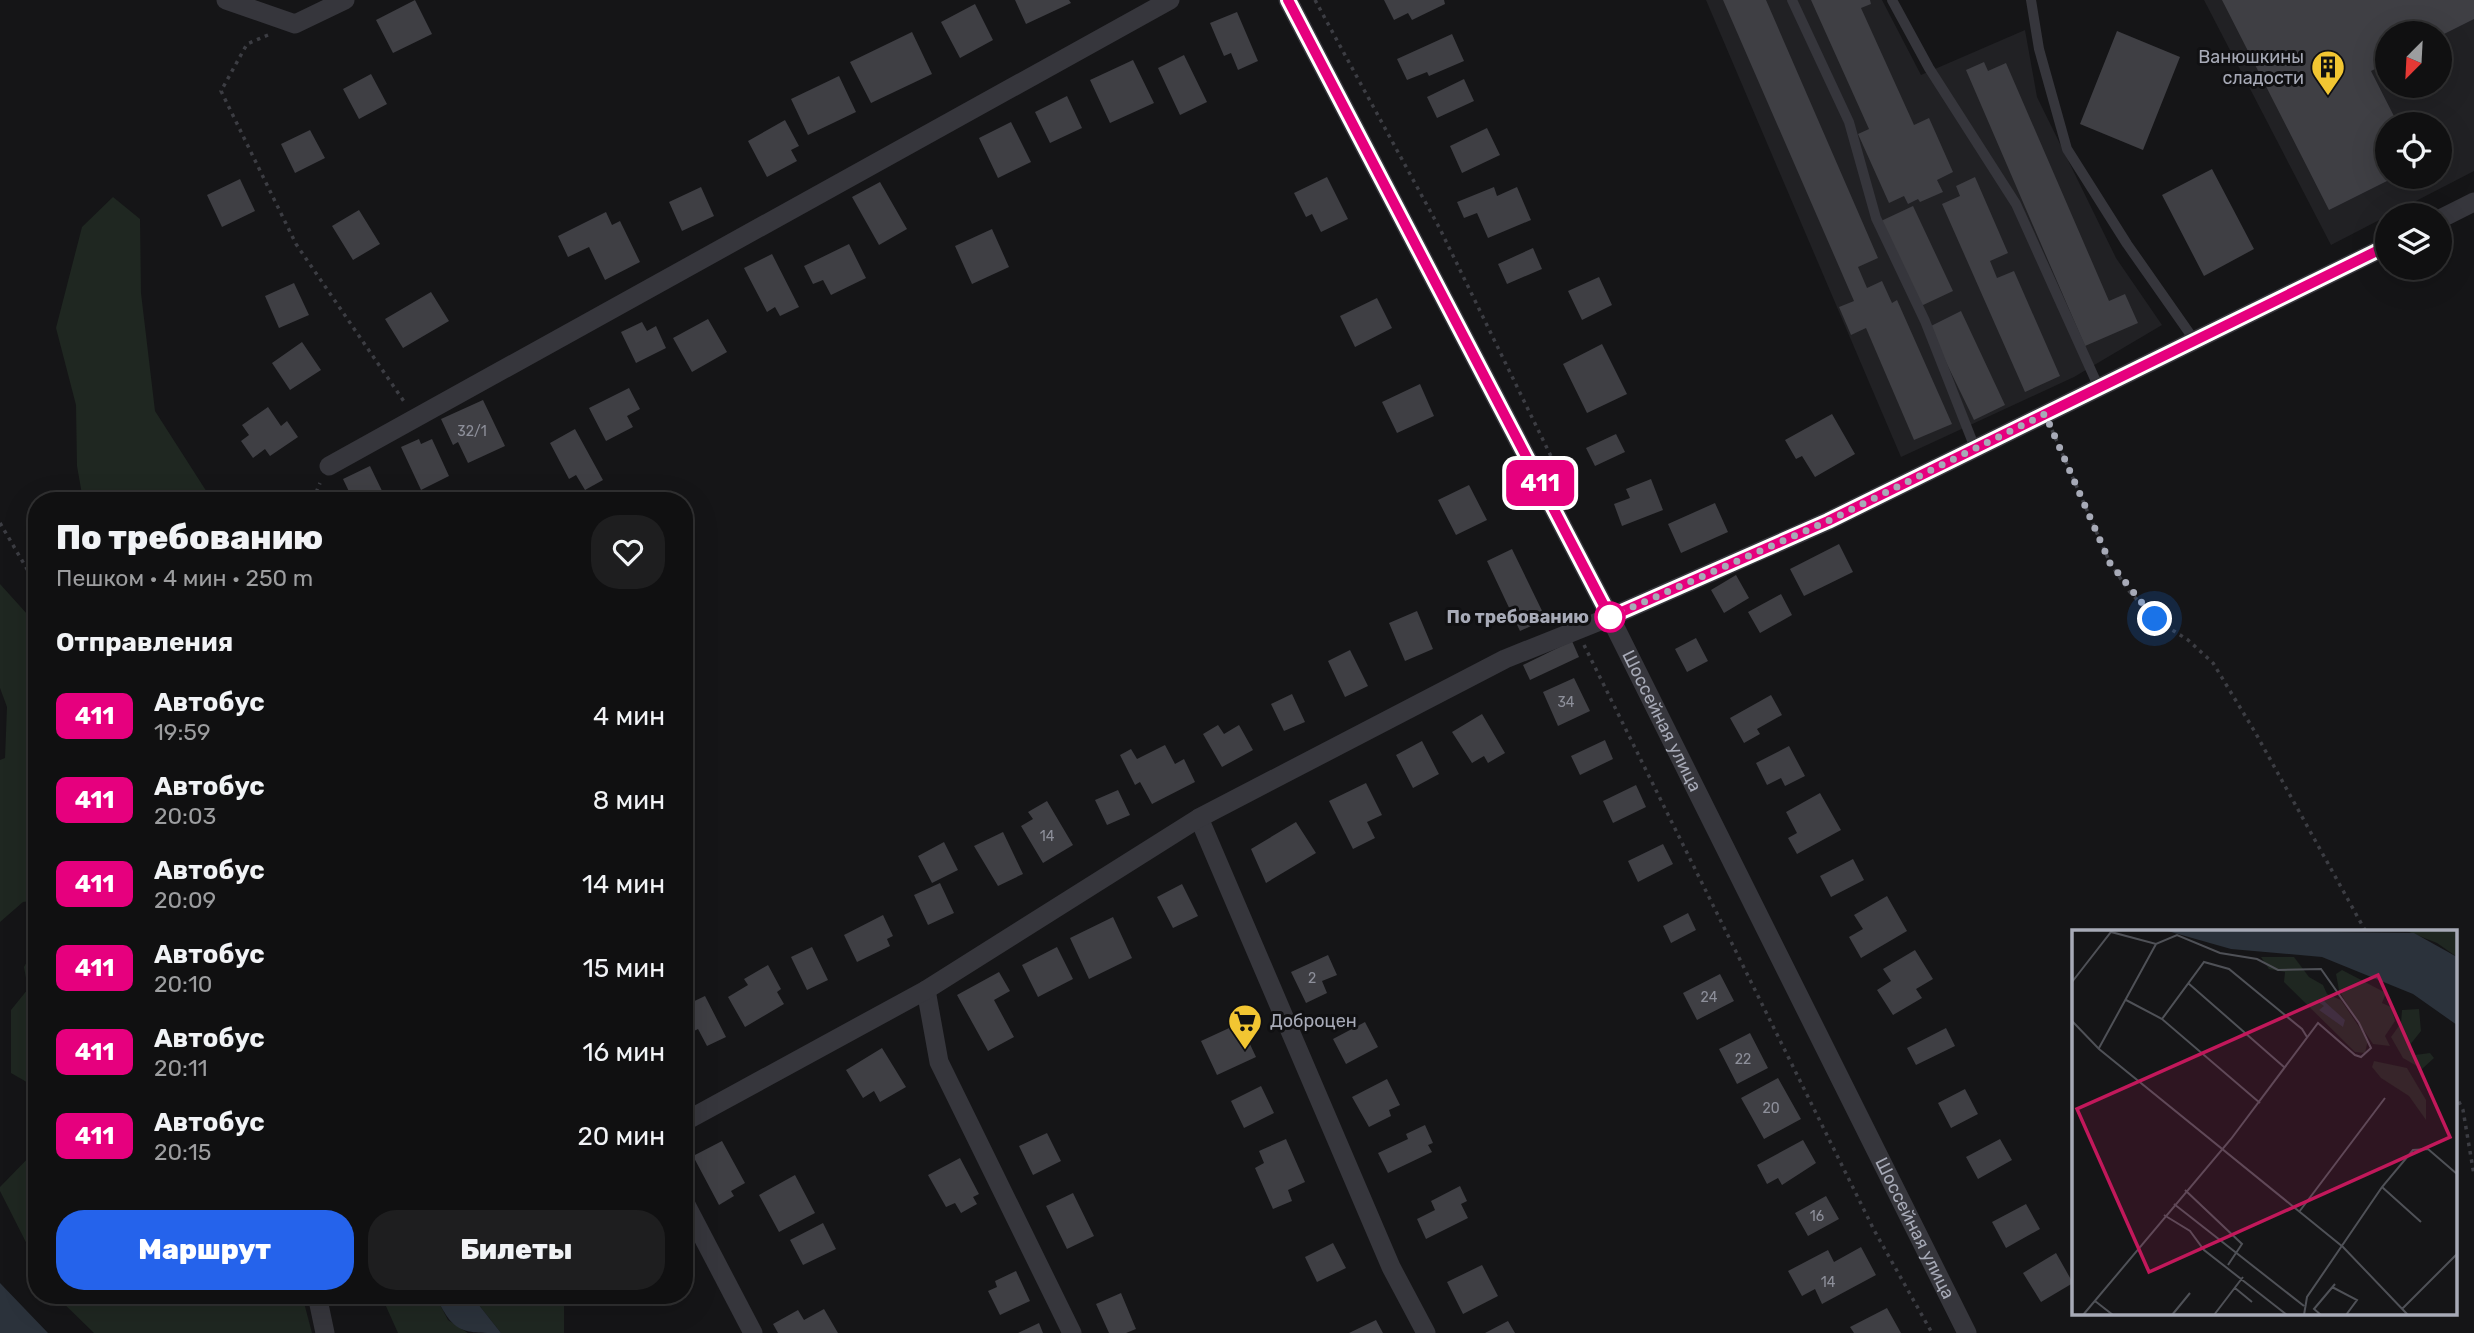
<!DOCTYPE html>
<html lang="ru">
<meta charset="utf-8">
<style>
body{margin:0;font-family:Rubik,sans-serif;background:#1e1e1f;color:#f1f3f6;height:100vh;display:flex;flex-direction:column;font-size:26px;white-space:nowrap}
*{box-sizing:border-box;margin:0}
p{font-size:23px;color:#9c9d9f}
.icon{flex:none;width:38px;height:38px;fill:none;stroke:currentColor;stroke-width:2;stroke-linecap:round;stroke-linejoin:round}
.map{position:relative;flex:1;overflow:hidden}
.side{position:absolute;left:28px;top:492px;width:665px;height:812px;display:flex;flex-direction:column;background:#101011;border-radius:28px;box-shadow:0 7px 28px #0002,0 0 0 2px #303031}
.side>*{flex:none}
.badge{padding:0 14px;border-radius:10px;font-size:24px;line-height:46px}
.needle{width:46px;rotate:204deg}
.controls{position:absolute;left:2375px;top:21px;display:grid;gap:14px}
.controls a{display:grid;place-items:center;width:77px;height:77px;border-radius:50%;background:#101011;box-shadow:0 7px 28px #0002,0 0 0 2px #303031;font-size:35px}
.you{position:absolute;width:35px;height:35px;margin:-18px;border:5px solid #fff;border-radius:50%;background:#1a73e8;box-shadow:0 0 0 10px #1a73e833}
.map>.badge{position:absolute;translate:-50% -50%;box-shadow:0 0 0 4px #fff}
h2{padding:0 28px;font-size:26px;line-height:63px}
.round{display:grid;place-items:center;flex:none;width:74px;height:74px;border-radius:28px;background:#1e1e1f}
.headline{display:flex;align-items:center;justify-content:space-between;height:119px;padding:0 28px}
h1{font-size:33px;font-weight:800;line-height:52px}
.cta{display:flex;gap:14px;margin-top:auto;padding:14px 28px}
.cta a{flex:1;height:80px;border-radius:28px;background:#2563eb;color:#fff;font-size:28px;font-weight:800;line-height:80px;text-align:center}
.cta a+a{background:#1e1e1f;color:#f1f3f6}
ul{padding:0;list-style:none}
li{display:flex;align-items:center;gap:21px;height:84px;padding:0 28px}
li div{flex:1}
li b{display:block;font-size:26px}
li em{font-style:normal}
li .badge{min-width:77px;font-weight:700;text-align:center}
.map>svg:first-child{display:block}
.built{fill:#212124;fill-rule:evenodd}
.green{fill:#1f2721}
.water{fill:#2b323b}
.building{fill:#3f3f44}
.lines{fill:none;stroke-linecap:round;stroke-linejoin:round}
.path{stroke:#3c3d43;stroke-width:3.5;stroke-dasharray:3.5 5;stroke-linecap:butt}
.lane{stroke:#36363c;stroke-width:10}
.street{stroke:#36363c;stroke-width:19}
.line-casing{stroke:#fff;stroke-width:16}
.line{stroke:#e6007e;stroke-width:10}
.walk{stroke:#a7aab7;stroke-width:7;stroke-dasharray:0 12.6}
.stop-dot{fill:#fff;stroke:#e6007e;stroke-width:3.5}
.labels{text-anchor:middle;stroke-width:6;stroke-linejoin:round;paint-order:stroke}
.number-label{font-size:14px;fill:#8d8f9a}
.poi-label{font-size:18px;fill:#a7aab7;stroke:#101012;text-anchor:end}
.stop-label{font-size:18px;font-weight:bold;fill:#a7aab7;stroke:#101012;text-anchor:end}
.street-label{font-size:18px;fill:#a7aab7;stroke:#101012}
.inset-road{fill:none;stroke:#4f5157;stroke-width:2}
.view{fill:#c2185b;fill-opacity:0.15;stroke:#c2185b;stroke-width:3.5}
.inset-edge{fill:none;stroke:#a7aab7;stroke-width:3.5}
</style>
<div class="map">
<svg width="2474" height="1333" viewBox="0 0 2474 1333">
<rect width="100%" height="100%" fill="#151517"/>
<!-- built -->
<path class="built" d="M1706,0H1882L1921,75L2025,30L2037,97L2116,258L2162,325L2074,377L1901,457Z
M2204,0H2474V171L2331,245ZM2387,33H2440V86H2387ZM2387,124H2440V177H2387Z"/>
<!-- green -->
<path class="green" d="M113,197L140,219L141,293L155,411L212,500H83L77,466L76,405L56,328L82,227Z
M0,584L37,625V900L23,902L0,922V760L5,758L7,707L0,688Z
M37,944V1088L11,1073V1010L28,989L24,967Z
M37,1149V1264L0,1191V1187Z
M55,1295H302L312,1333H94Z
M381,1295H435L448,1320L468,1333H398Z
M471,1295H564V1333H501Z"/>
<!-- water -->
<path class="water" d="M0,1283L48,1333H0Z
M435,1295H471L501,1333C460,1333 454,1333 435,1295Z"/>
<!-- building -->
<path class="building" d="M415,0L432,34L393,53L376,20Z
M1015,0H1069L1071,3L1026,24Z
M1384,0H1444L1445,4L1412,20L1408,13L1394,20Z
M1723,0H1766L1878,258L1858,267L1867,288L1882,281L1892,303L1897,300L1952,424L1914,440L1866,328L1851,335L1839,307L1854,301Z
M1811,0H1870L1871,4L1861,8L1914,125L1929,118L1953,172L1937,180L1943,192L1920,202L1918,199L1908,204L1904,196L1889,203L1858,134L1869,129Z
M2222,0H2474V19L2440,36V33H2387V63L2371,71L2398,124H2387V177H2395L2329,210Z
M975,4L993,40L960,58L941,22Z
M1237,12L1258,61L1238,70L1231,53L1224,56L1210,23Z
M2117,31L2180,57L2143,150L2080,124Z
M912,32L932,74L871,103L850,62Z
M1452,34L1464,61L1429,76L1427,72L1407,80L1397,59Z
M1184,55L1207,102L1180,115L1158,68Z
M1133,60L1154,103L1110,123L1090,80Z
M1984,62L1988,71L2006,63L2109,301L2125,294L2138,323L2085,346L1966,70Z
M371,74L387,104L359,119L343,89Z
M839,76L856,112L808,135L791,99Z
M1464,79L1474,101L1437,118L1427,97Z
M1067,96L1082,128L1050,143L1035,112Z
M785,120L799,146L791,150L797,161L767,177L748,141Z
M1011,122L1031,162L998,178L979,138Z
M1487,128L1500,155L1462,173L1450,146Z
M310,130L325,158L295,173L281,144Z
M2212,169L2254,249L2204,276L2162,195Z
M1327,177L1348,219L1321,232L1312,214L1306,217L1294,193Z
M1975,177L2008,253L1990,261L1997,278L2014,271L2060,376L2025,392L1942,204L1960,196L1956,186Z
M240,179L255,211L222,227L207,195Z
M880,182L907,229L879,245L852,197Z
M701,187L714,216L682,231L669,202Z
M1494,187L1497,196L1517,187L1531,220L1488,238L1477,213L1464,218L1457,202Z
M1913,206L1953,291L1921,306L1881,221Z
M359,210L380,244L353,260L332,226Z
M606,212L612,225L620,221L640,262L605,280L589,247L568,257L558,236Z
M992,229L1009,267L972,284L955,246Z
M849,244L866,278L831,295L823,280L813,284L804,266Z
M1533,248L1542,269L1507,284L1498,264Z
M772,254L799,307L780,316L775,307L767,312L744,268Z
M1599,277L1612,305L1582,320L1568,291Z
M294,283L309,315L279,328L265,296Z
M431,292L449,321L403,348L385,319Z
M1377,298L1392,328L1355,347L1340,316Z
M1961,311L2005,405L1974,420L1929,327Z
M708,319L727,352L692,372L673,338Z
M642,322L647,331L656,326L666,348L636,363L621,332Z
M302,342L321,370L290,390L272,363Z
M1602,344L1627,394L1587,413L1563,364Z
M1420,384L1434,416L1397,433L1382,402Z
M629,388L640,409L627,416L633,427L606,441L589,408Z
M483,400L505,446L468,463L458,442L453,445L441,419Z
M268,407L281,426L287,421L298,437L270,456L265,449L253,458L241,441L249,435L242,425Z
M1832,414L1855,454L1815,477L1802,456L1796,459L1785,440Z
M575,429L603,480L585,490L576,475L569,479L550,443Z
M1616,434L1625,452L1595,466L1586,448Z
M419,439L421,444L432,439L449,476L421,490L401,447Z
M370,466L385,497L377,500H353L343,479Z
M1651,479L1663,510L1622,526L1614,504L1630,498L1626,489Z
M1469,485L1487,520L1456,535L1438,500Z
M1715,503L1728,532L1681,553L1668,524Z
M1839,544L1853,572L1804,596L1790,569Z
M1512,549L1546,619L1520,631L1487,561Z
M1736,575L1749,598L1724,613L1711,590Z
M1781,594L1792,615L1760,633L1748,612Z
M1417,611L1433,649L1405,661L1389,623Z
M1696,638L1708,661L1687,672L1675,649Z
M1572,641L1579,657L1530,680L1523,665Z
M1350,650L1368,686L1345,697L1328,661Z
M1574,678L1590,711L1558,726L1543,692Z
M1292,694L1305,722L1284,731L1271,704Z
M1771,695L1782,715L1757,729L1760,734L1744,743L1730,718Z
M1482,714L1505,753L1488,763L1484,756L1472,763L1452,732Z
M1218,725L1224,734L1239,725L1253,750L1222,767L1203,734Z
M1605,740L1613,759L1580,775L1571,756Z
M1422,741L1439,774L1413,788L1396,755Z
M1165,745L1175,764L1184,759L1195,782L1152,804L1140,782L1135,785L1120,755L1131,749L1137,759Z
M1789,746L1805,776L1785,786L1781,778L1767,785L1756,763Z
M1366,783L1382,815L1367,822L1375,838L1353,849L1329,801Z
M1636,785L1646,807L1613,823L1603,801Z
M1118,790L1130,815L1107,825L1095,800Z
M1820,793L1841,830L1797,854L1788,838L1797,833L1786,812Z
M1047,801L1073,845L1043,863L1021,826L1033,819L1028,812Z
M1296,822L1316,853L1266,883L1251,849Z
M1003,832L1023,874L998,886L974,846Z
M944,842L958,870L932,883L918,856Z
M1663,844L1673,864L1638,882L1628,861Z
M1853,859L1864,880L1831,897L1820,876Z
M940,883L954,913L928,925L914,895Z
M1182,884L1198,916L1173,928L1157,897Z
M1887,896L1907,931L1861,958L1849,937L1863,929L1854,915Z
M1688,913L1696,930L1671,943L1663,926Z
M883,915L893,936L887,939L890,946L857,962L844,935Z
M1113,917L1132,958L1089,979L1070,938Z
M812,947L828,980L807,990L791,957Z
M1057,947L1073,979L1038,997L1022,965Z
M1915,950L1933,979L1916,989L1922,998L1893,1015L1877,990L1891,981L1883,969Z
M1328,955L1337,975L1322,981L1327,993L1306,1003L1291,972Z
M768,965L781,989L777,992L784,1004L745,1027L728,997L748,985L744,979Z
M999,972L1010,991L994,1000L1014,1037L988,1051L957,995Z
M1720,974L1734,1001L1697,1020L1683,993Z
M705,996L726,1037L707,1046L698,1029L684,1036V1006Z
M1365,1022L1378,1047L1346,1064L1333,1039Z
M1240,1023L1256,1057L1217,1075L1201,1041Z
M1946,1028L1955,1046L1916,1065L1907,1048Z
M1750,1033L1768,1068L1737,1084L1719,1049Z
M882,1048L906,1087L880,1102L874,1091L863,1098L846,1070Z
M1778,1078L1801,1119L1764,1139L1741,1098Z
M1387,1079L1400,1105L1389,1110L1391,1116L1369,1127L1352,1097Z
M1261,1086L1274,1113L1244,1128L1231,1101Z
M1965,1089L1978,1114L1951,1128L1938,1103Z
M1425,1125L1433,1143L1428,1145L1432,1152L1388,1173L1378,1153L1408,1139L1406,1134Z
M1047,1133L1061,1161L1033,1175L1019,1146Z
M1286,1139L1305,1182L1288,1190L1292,1201L1273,1209L1255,1168L1264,1163L1259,1151Z
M2000,1139L2012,1160L1978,1179L1966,1157Z
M1803,1140L1816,1163L1782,1185L1778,1178L1767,1184L1757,1165Z
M722,1141L745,1183L731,1191L734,1196L719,1205L693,1156Z
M960,1158L979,1194L973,1197L977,1204L961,1213L955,1203L946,1207L928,1175Z
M795,1175L815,1213L779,1232L759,1195Z
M1460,1186L1467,1201L1461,1204L1468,1218L1426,1239L1417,1219L1435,1210L1431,1201Z
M1073,1193L1094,1236L1067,1249L1046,1206Z
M1826,1196L1839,1219L1808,1236L1795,1213Z
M2026,1204L2040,1229L2006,1248L1992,1222Z
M823,1223L836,1249L803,1265L790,1240Z
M1333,1243L1346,1268L1317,1282L1305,1257Z
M1861,1247L1876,1275L1822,1304L1815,1289L1802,1296L1788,1271L1828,1250L1834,1262Z
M2056,1253L2073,1283L2041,1302L2023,1273Z
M1482,1265L1498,1296L1463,1314L1447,1282Z
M1016,1271L1030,1301L1000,1315L988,1291L997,1287L995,1281Z
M1121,1293L1136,1329L1126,1333H1109L1096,1304Z
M1887,1308L1901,1333H1854L1850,1327Z
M824,1309L838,1333H778L773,1324L798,1310L804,1320Z
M1376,1320L1383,1333H1349Z
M1508,1321L1515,1333H1485Z
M1039,1323L1043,1333H1018Z"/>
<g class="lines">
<!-- path -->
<path class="path" d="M1315,0L1440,229L1566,487
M268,35L247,44L221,91L296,244L405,403
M2052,430L2110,563L2129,591L2155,619L2188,640L2213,663L2255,732L2366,932
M313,500L320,483
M0,523L37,586
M1584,645L1874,1230L1932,1333
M2455,1094L2463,1110L2474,1175"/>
<!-- lane -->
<path class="lane" d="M1792,0L1849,122L1876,218L1925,321L1975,448
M1892,0L1929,68L2016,204L2099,388
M2031,0L2039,49L2067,149L2127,244L2195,341"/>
<!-- street -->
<g class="street">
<path d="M226,0L295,24L345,0"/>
<path id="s1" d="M1288,0L1610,617L1967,1333"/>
<path d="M2440,219L2474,202"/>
<path d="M329,466L1170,0"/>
<path d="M1199,818L1391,1267L1426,1333"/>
<path d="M926,990L939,1062L1072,1333"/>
<path d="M684,1122L926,990L1199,818L1505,659L1610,617L1828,521L2387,246"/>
<path d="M684,1201L753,1333"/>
<path d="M317,1295L325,1333"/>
</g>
</g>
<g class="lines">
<!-- line casing -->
<g class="line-casing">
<path id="line" d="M1288,0L1610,617L1828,521L2387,246"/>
</g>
<!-- line -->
<use href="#line" class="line"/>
<!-- walk -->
<path class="walk" d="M1610,617L1828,521L2045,414L2110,563L2155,619"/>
</g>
<!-- icons -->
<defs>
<g id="building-pin" transform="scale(1.75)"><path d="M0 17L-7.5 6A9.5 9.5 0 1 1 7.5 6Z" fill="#f2c632" stroke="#101012"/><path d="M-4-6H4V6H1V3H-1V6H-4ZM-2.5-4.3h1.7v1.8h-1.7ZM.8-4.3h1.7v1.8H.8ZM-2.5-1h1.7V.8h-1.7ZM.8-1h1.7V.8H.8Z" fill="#111"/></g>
<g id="supermarket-pin" transform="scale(1.75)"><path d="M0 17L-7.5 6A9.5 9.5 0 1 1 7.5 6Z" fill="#f2c632" stroke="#101012"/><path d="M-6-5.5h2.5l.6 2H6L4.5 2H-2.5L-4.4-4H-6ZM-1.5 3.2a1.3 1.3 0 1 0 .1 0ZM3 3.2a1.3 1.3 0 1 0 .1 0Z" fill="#111"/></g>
</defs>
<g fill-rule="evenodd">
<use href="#building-pin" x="2328" y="67"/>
<use href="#supermarket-pin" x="1245" y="1021"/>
</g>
<!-- markers -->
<circle class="stop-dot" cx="1610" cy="617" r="14"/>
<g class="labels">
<!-- number labels -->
<g class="number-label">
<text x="472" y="436">32/1</text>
<text x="1566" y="707">34</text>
<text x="1047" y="841">14</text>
<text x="1312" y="983">2</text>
<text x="1709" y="1002">24</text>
<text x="1743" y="1064">22</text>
<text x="1771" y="1113">20</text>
<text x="1817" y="1221">16</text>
<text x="1828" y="1287">14</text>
</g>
<!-- poi labels -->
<g class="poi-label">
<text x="2304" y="63">Ванюшкины<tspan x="2304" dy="21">сладости</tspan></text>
<text x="1270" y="1027" text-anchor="start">Доброцен</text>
</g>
<!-- stop labels -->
<g class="stop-label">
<text x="1589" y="623">По требованию</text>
</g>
<!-- street labels -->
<g class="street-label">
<text dy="6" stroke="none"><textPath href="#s1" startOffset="812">Шоссейная улица</textPath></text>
<text dy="6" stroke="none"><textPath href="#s1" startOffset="1379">Шоссейная улица</textPath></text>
</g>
</g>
<!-- overview -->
<g transform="translate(2072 930)">
<rect width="385" height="385" fill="#151517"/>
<path d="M332,0H385V27L365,13ZM189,27H222L237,47L251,55L255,64L269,70L296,110L293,123L283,122L212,52L213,42L197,39ZM270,40L314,63L310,73L319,77L323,91L313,106L318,116L301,114L278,80L267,60L264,44ZM347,79L349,101L337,116L343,125L358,123L362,128L350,139L331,128L319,107L329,93L330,80ZM302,131L335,138L354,170V190L337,166L309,148L300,137Z" fill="#1f2721"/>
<path d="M92,0L342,3L385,27V95L341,64L250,27L159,19ZM243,70L252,71L273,90L271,97L247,80L252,76Z" fill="#2b323b"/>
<path class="inset-road" d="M0,52L39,2L84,14L105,5L148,23L185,29L206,40L249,39L287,93L299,118L289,127L283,125L246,93L159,209L11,385M116,53L212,137M54,70L90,89L188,173M90,89L132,32L157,39L230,99L235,107M0,91L27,119L271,317L336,385M27,118L84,14M310,257L349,292M113,260L170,314L156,335M102,274L232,376M227,282L313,168M92,285L118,301L132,320L215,385M260,357L285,370L274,385M163,358L180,372M23,371L41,385M330,379L385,324M100,385L118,363M142,385L171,347M232,385L235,367L310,257L341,220L356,219L385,244M249,385L242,379L263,354"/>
<path class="view" d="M306,45L378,207L77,342L5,179Z"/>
<rect width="385" height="385" class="inset-edge"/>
</g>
</svg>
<div class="controls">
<a><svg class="needle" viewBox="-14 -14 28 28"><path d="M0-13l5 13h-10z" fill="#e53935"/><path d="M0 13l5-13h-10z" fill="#9c9d9f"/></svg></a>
<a><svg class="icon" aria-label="locate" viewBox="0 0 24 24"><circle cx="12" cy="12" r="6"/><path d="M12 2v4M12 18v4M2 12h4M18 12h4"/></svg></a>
<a><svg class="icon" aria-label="layers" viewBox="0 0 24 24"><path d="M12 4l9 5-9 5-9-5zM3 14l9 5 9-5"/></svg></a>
</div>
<div class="you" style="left:2155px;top:619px"></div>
<b class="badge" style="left:1540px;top:483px;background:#e6007e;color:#fff">411</b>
<section class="side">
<div class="headline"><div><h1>По требованию</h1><p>Пешком · 4 мин · 250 m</p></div><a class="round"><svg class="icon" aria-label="heart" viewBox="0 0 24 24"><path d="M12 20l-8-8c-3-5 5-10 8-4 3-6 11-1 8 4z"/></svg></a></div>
<h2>Отправления</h2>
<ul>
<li><span class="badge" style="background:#e6007e;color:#fff">411</span><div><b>Автобус</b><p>19:59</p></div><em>4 мин</em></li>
<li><span class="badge" style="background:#e6007e;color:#fff">411</span><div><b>Автобус</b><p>20:03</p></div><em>8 мин</em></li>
<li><span class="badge" style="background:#e6007e;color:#fff">411</span><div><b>Автобус</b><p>20:09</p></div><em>14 мин</em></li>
<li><span class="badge" style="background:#e6007e;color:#fff">411</span><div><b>Автобус</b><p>20:10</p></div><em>15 мин</em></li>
<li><span class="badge" style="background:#e6007e;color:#fff">411</span><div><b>Автобус</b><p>20:11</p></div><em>16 мин</em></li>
<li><span class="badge" style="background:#e6007e;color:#fff">411</span><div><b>Автобус</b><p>20:15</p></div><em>20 мин</em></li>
</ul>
<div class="cta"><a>Маршрут</a><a>Билеты</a></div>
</section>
</div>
